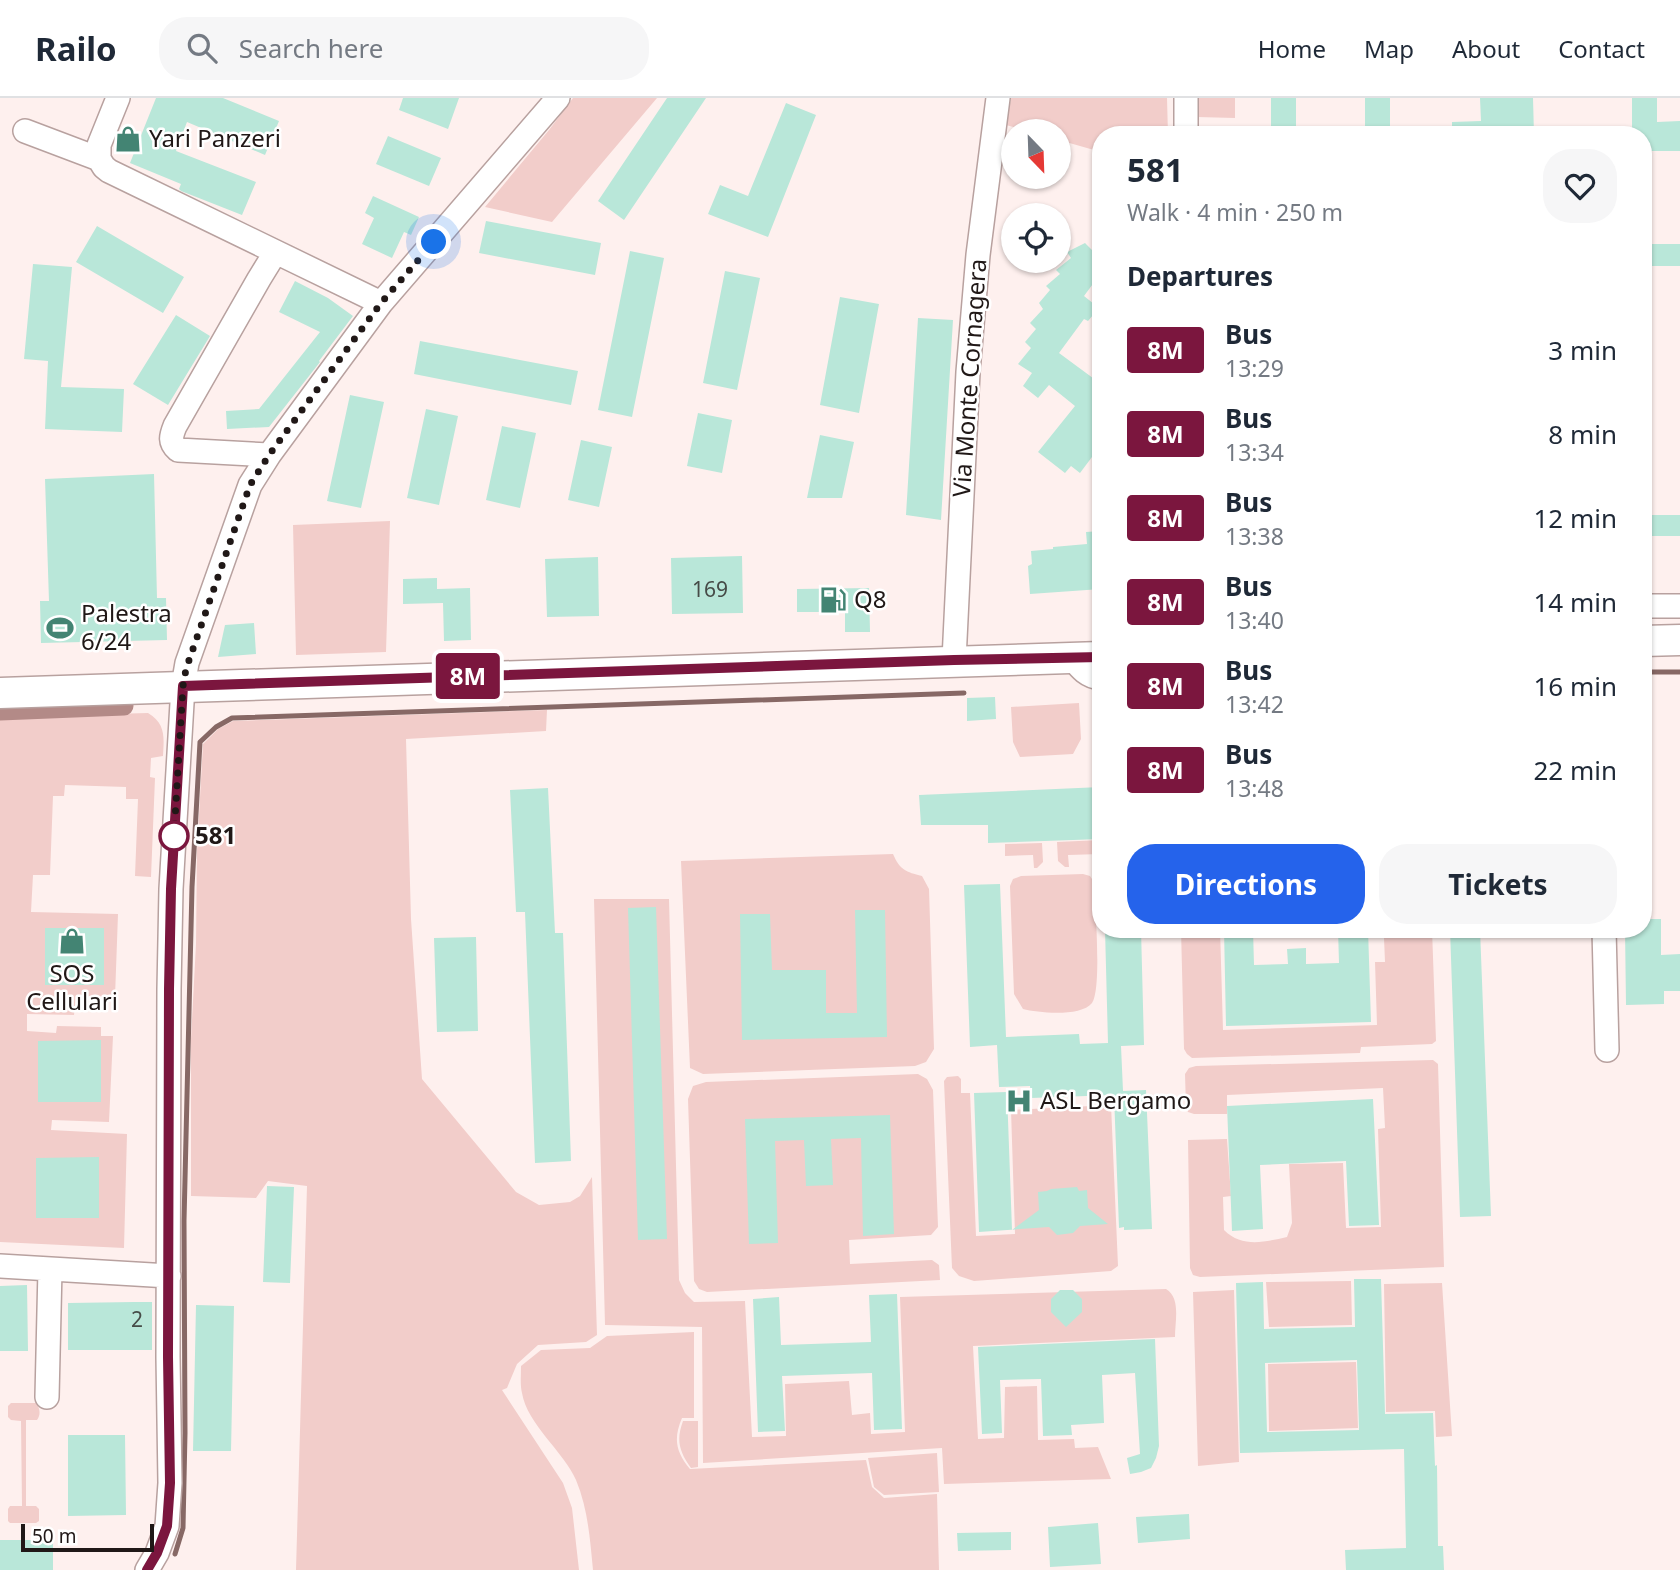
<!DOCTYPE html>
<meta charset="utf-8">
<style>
body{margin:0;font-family:"Noto Sans",sans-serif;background:#f6f6f7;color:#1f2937;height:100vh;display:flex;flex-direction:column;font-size:26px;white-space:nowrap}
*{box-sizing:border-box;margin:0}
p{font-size:23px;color:#747a83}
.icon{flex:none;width:38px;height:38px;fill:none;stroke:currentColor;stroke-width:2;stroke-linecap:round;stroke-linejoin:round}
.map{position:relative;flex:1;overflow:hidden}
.drawer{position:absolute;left:1092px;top:28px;width:560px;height:812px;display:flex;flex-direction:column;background:#fff;border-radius:28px;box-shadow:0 2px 5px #0004}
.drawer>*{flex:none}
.badge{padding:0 14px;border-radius:5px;font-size:24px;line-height:46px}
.needle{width:46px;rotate:157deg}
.buttons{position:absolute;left:1001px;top:21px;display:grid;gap:14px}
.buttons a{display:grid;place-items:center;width:70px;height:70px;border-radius:50%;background:#fff;box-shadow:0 2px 5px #0004;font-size:35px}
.scale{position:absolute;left:21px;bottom:18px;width:133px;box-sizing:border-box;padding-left:7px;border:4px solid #201817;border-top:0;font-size:19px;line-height:24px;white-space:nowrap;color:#201817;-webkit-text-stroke:5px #fff;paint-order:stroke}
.you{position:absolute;width:35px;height:35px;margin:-18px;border:5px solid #fff;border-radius:50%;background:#1a73e8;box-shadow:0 0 0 10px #1a73e833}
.map>.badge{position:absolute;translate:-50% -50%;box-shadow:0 0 0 4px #fff}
h2{padding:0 35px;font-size:26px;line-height:63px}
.round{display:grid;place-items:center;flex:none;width:74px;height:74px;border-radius:28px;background:#f6f6f7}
.head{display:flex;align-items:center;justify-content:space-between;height:119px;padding:0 35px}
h1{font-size:33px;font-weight:700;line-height:52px}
.button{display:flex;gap:14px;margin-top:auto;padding:14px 35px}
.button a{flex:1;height:80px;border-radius:28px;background:#2563eb;color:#fff;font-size:28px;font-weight:700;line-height:80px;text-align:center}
.button a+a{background:#f6f6f7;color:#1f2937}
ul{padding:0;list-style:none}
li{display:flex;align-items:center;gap:21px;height:84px;padding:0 35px}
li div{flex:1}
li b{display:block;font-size:26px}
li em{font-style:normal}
li .badge{min-width:77px;font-weight:700;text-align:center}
header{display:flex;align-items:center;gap:42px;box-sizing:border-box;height:98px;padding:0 35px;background:#fff;border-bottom:2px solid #e0e1e3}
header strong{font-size:33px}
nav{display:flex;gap:38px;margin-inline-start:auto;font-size:24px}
.search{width:490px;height:63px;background:#f6f6f7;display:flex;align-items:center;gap:18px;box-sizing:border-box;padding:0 24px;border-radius:28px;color:#747a83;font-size:26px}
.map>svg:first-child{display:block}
.green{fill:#f2cdca}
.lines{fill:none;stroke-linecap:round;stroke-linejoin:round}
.stream{stroke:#876865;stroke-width:5}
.canal{stroke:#b38a87;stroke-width:19}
.building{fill:#b9e7d9;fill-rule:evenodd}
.minor-casing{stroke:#b8a19f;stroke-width:26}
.major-casing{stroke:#b8a19f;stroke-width:33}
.minor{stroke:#fff;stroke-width:23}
.major{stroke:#fff;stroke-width:30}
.line-casing{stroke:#fff;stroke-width:16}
.line{stroke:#7b163e;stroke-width:10}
.walk{stroke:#201817;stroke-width:7;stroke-dasharray:0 12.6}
.stop-dot{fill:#fff;stroke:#7b163e;stroke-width:3.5}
.labels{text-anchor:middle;stroke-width:5;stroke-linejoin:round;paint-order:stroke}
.number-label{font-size:21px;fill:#464c48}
.poi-label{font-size:24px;fill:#201817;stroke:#fff;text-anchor:start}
.street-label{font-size:24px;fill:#201817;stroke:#fff}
.stop-label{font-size:24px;font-weight:bold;fill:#201817;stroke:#fff;text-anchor:start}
</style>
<header>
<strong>Railo</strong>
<div class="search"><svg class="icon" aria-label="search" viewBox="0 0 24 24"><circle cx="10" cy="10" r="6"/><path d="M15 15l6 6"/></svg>Search here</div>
<nav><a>Home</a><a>Map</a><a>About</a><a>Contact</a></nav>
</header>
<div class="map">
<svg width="1680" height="1472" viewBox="0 0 1680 1472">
<rect width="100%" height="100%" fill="#fef0ee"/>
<!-- green -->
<path class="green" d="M573,0H657L552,124L485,109L549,32Z
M1011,0H1167L1168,37H1101V54L1059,42V33H1028L1006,27Z
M1196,0H1235V20L1197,19Z
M390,423L386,554L296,557L293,427Z
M1079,605L1081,641L1073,656L1020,659L1013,644L1011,609Z
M547,612L546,633L406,641L411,821L422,981L516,1094L539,1107L570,1104L580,1098L592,1079L597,1237L586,1244L538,1247L517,1266L507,1290L502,1292L563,1385L572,1410L579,1472H296L307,1088L268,1083L256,1100L191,1098V941L196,846L197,753L203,646L218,631L233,623Z
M148,615C166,626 164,639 163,658L151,660L150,679L155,680L151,779L135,778L138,701H126V689L65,687L64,698H53L50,777H33L31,814L118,816L115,899L76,898L74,917L27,916V933L56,935L57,928L101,929V938H113L109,1024L52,1022L51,1032L127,1036L124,1150L0,1144V619Z
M1101,742V756L1068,757L1069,769H1065L1058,763L1057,744Z
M1042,745L1043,764L1037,770H1034L1033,757L1005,758V746Z
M893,756C900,772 906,774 922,778L929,791L934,951L926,964L915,968L703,976L690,970L681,763Z
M1083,776L1090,778L1094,784C1095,806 1102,891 1092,905C1081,919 1039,915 1023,911L1014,896L1010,788L1013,781L1021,778Z
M594,801H669L679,1182L685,1195L694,1204L745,1203L752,1339L786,1338L785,1286L849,1283L852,1317L870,1315L871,1336L905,1334L900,1199L1166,1191C1181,1200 1175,1223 1175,1239L973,1248L978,1341L1004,1340L1005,1289L1037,1288L1038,1342L1074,1341L1075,1350L1098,1349L1111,1381L944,1386L942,1350L703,1365L702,1229L605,1227Z
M1181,831H1220L1223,932L1377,927L1375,864H1385L1384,840H1374V831H1432L1436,943L1432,946L1361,949L1360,955L1192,960L1187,956L1184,951Z
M1433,962L1438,966L1444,1169L1200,1179L1193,1177L1190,1170L1188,1042L1227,1041L1231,1098L1223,1099L1224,1132C1242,1150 1265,1144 1287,1139L1292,1125L1289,1066L1343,1065L1346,1130L1381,1129L1378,1031L1385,1030L1383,990L1227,997V1016H1194L1188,1014L1186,1009L1185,976L1189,970L1196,968Z
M918,976L927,981L933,992L938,1129L931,1137L849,1142L850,1166L932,1162L939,1167L940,1182L707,1194L699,1191L694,1183L688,1001L693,988L706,984Z
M958,978L961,981V995H970L976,1138L1015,1136L1011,1012L1111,1007L1118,1168L1111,1173L974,1183L959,1178L952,1170L944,983L947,979Z
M1351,1183L1352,1227L1269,1229L1266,1184Z
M1442,1185L1452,1338L1436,1339L1435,1313L1386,1314L1384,1186Z
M1234,1192L1239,1364L1198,1368L1193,1194Z
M694,1234V1320H682C673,1341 676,1354 690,1371L866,1362L872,1389L884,1400L937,1396L939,1472H593C590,1441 588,1411 576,1382C564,1354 527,1326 522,1295C520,1287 521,1277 521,1268L541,1252L590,1250L607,1238Z
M1356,1264L1358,1330L1269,1333L1268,1266Z
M11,1305H36C40,1310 41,1317 37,1322H26V1408H36L39,1411V1423L36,1425H10L8,1423V1411L10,1408H22L21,1323L11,1322L8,1319V1308Z
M683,1323H698V1369L691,1370C679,1353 676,1342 683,1323Z
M937,1355L939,1394L884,1397L874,1389L868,1360Z"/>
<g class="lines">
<!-- stream -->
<path class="stream" d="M1643,574H1680
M175,1456L183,1430L185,1335L184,1123L192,789L200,644L216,629L232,620L964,595"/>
<!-- canal -->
<path class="canal" d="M0,613L124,608"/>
</g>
<!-- building -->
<path class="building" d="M156,0H223L279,23L265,57L187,24L176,53L256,84L242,117L181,93L179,91L181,86L130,65Z
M403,0H459L448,31L399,12Z
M667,0H706L624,122L598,103Z
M1271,0H1296V37H1271Z
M1365,0H1390V37H1365Z
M1480,0H1533L1534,37H1452V24L1481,23Z
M1632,0H1657V24L1680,23V53H1643V37H1632Z
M786,5L816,17L768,139L708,116L720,87L748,98Z
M388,38L441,60L429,88L376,66Z
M373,98L419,119L411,137L404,134L392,160L362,146L374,120L365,115Z
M486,123L601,145L595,177L479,155Z
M97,128L184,179L163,215L76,164Z
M1085,145L1101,161V175L1084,198L1099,210L1088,223L1084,221L1059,255L1101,286V347L1080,375L1071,368L1065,375L1038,354L1075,308L1049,287L1038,300L1023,288L1032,275L1018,266L1031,250L1025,244L1036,231L1030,225L1043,211L1039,205L1050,192L1046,188L1060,176L1056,172L1071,160L1067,154Z
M1643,146H1680V168H1643Z
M630,153L664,160L632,319L598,312Z
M33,166L72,169L61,289L124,291L122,334L45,331L48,263L24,261Z
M725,173L760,180L737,292L703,285Z
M295,183L328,200L353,218L319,263L320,264L269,329L227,331L226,313L259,311L320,234L279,214Z
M840,199L879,206L859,315L820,307Z
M176,217L210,238L168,307L133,286Z
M918,220L953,222L941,422L906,417Z
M420,243L578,273L571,307L414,276Z
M350,297L384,304L361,410L327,403Z
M426,311L458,318L439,407L407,400Z
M698,315L732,322L722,375L687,368Z
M502,328L536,335L520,410L486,402Z
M820,337L854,344L842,400H807Z
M581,342L612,349L599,409L568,402Z
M154,376L157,500H166L167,542L41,545L40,503H49L45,381Z
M1643,417H1680V438H1643Z
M1101,433V491L1030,496L1028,468L1032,466L1031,453L1053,451V449L1087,446L1086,434Z
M742,458L743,515L672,516L671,460Z
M598,459L599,518L547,519L545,461Z
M437,480V491L470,490L471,542L444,543L443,505L403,506V481Z
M869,490L870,534H845V514H797V491Z
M254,525L256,556L218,559L225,527Z
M995,599L996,621L967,623V600Z
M1101,689V741L988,745V727H921L919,697Z
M548,690L555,835H563L571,1063L535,1065L525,814H516L510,692Z
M1000,786L1006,939L1079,936L1080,946L1108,945L1105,831H1141L1144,947L1121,948L1123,993L1146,992L1152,1131L1124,1132V1129L1119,1130L1114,997L1031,1000L1030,988L999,989L997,947L970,949L964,787Z
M656,809L667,1141L638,1142L628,810Z
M855,812H885L887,939L742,942L740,816H770L772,872H826V915H857Z
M1643,821H1661V857L1680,856V893H1664V906L1626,907L1625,831H1643Z
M45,830H104V887H45Z
M1224,831H1253L1254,867L1288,866L1287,851L1306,850V866L1339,865L1338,831H1368L1371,924L1226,928Z
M1450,831H1480L1491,1118L1460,1119Z
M476,839L478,933L437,934L434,840Z
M101,942V1004H38V943Z
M1007,994L1012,1132L1039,1112L1038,1094L1047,1093L1051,1091L1077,1089L1079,1093L1087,1092L1088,1110L1108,1126L1080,1128L1073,1135L1057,1137L1049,1129L979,1134L974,995Z
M1373,1001L1379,1127L1349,1128L1346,1063L1260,1067L1263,1131L1232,1133L1227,1008Z
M890,1017L894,1136L863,1138L861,1040L831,1041L833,1087L806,1088L804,1042L775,1043L778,1145L749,1146L745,1021Z
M99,1059V1120H36V1060Z
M267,1088L294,1089L290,1185L263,1184Z
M1354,1181H1381L1385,1316L1433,1315L1435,1368L1437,1367L1438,1448H1443L1444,1472H1346L1345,1452L1406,1450L1404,1351L1240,1355L1236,1185L1263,1184L1264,1231L1355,1229ZM1357,1262L1359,1332L1267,1334L1265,1265Z
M27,1187L28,1253H0V1188Z
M1060,1192H1073L1082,1201V1214L1066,1229L1051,1214V1201Z
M897,1196L902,1331L874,1332L872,1275L782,1278L785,1333L758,1334L753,1201L779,1199L781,1247L871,1244L869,1197Z
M134,1204H152V1252H68V1205Z
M196,1207L234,1208L231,1353H193Z
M1155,1241L1159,1348L1156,1360L1151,1370L1141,1374L1130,1376L1127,1360L1140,1356L1135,1275L1102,1277L1104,1325L1071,1327L1072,1337L1043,1338L1041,1281L1000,1282L1002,1335L982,1336L978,1249Z
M68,1337H125L126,1417L68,1418Z
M1189,1416L1190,1441L1138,1445L1136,1419Z
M1098,1425L1101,1466L1050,1469L1048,1429Z
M1011,1434V1452L958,1453L957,1435Z
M0,1442H53V1472H0Z"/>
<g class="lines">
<!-- minor casing -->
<g class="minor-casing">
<path id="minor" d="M1186,0V37
M25,33L99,61L104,69L109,73L381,205
M99,61V47L118,0
M269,357L178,352C169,344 171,338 175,328L259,181L275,155
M1643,508H1680
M1072,560C1080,570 1087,579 1101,580
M954,562L968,274L978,157L998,0
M1604,831L1607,952
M0,1168L169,1178
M47,1299L50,1171
M147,1472L157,1455L167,1428L170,1385L168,1259L169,891L171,791L183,588L187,565L250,387L269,357L381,205L558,0"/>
</g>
<!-- major casing -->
<g class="major-casing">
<path id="major" d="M1643,543L1680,542
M0,595C367,580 734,568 1101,559"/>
</g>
<!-- minor -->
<use href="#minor" class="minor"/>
<!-- major -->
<use href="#major" class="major"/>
</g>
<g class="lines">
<!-- line casing -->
<g class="line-casing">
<path id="line" d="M147,1472L157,1455L167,1428L170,1385L168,1259L169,891L171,791L183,588L954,562L1101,559"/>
</g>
<!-- line -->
<use href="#line" class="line"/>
<!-- walk -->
<path class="walk" d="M174,738L183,588L186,571L250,387L269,357L381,205L434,144"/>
</g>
<!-- icons -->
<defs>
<g id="shop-bare" transform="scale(2.1)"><path d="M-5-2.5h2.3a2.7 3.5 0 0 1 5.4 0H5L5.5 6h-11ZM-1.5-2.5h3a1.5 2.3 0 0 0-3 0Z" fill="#438473" stroke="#fff" stroke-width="2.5" paint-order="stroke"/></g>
<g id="fuel-bare" transform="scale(2.1)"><path d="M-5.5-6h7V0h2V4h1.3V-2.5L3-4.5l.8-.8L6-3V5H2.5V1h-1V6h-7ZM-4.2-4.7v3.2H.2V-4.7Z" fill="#438473" stroke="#fff" stroke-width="2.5" paint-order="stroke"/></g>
<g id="stadium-bare" transform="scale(2.1)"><path d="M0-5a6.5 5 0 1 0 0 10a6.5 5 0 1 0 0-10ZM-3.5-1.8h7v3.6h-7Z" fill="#438473" stroke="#fff" stroke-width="2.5" paint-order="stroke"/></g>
<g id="hospital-bare" transform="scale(2.1)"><path d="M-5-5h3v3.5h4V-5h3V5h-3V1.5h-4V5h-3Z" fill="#438473" stroke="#fff" stroke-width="2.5" paint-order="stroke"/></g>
</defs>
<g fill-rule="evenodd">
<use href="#shop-bare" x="128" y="41"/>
<use href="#fuel-bare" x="833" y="502"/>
<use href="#stadium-bare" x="60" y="530"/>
<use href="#shop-bare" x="72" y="843"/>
<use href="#hospital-bare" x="1019" y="1003"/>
</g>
<!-- markers -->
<circle class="stop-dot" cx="174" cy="738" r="14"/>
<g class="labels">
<!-- number labels -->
<g class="number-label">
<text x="710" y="499">169</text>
<text x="137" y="1229">2</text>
</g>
<!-- poi labels -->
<g class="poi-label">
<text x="149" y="49">Yari Panzeri</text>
<text x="854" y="510">Q8</text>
<text x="81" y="524">Palestra<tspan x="81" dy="28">6/24</tspan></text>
<text x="72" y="884" text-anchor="middle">SOS<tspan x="72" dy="28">Cellulari</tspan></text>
<text x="1040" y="1011">ASL Bergamo</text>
</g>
<!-- street labels -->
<g class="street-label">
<text transform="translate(970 280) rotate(-86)" y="8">Via Monte Cornagera</text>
</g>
<!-- stop labels -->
<g class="stop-label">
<text x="195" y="746">581</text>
</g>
</g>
</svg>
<div class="buttons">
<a><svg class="needle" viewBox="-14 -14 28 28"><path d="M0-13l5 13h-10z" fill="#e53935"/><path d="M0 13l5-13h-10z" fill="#747a83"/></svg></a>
<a><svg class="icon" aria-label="locate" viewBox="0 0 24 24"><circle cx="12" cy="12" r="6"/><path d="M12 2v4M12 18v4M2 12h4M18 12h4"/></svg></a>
</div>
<div class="scale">50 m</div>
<div class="you" style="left:434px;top:144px"></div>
<b class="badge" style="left:468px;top:578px;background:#7b163e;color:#fff">8M</b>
<section class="drawer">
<div class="head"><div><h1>581</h1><p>Walk · 4 min · 250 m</p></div><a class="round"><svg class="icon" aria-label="heart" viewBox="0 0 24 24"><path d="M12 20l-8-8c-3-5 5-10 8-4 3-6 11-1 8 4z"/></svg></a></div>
<h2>Departures</h2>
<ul>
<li><span class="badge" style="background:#7b163e;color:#fff">8M</span><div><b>Bus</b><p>13:29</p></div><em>3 min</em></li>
<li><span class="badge" style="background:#7b163e;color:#fff">8M</span><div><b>Bus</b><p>13:34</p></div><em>8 min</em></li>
<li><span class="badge" style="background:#7b163e;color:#fff">8M</span><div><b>Bus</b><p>13:38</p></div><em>12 min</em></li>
<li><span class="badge" style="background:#7b163e;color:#fff">8M</span><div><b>Bus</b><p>13:40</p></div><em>14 min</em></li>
<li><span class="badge" style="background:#7b163e;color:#fff">8M</span><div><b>Bus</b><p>13:42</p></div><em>16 min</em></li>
<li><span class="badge" style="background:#7b163e;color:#fff">8M</span><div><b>Bus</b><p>13:48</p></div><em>22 min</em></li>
</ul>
<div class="button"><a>Directions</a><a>Tickets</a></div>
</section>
</div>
